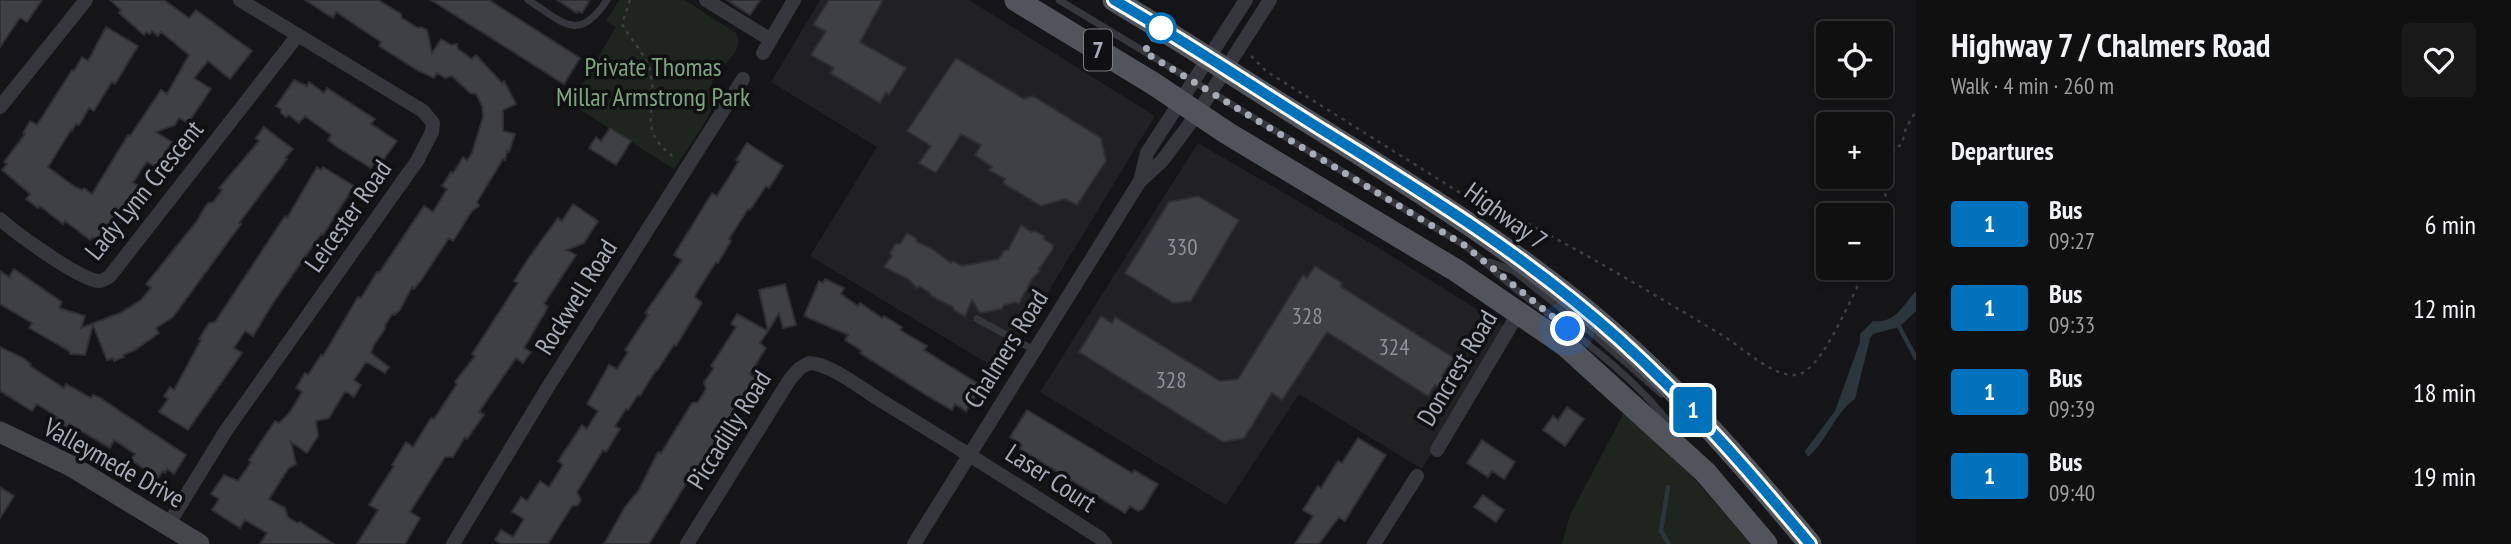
<!DOCTYPE html>
<meta charset="utf-8">
<style>
body{margin:0;font-family:"PT Sans Narrow",sans-serif;background:#19191a;color:#f1f3f6;height:100vh;display:flex;flex-direction:column;font-size:26px;white-space:nowrap}
*{box-sizing:border-box;margin:0}
p{font-size:23px;color:#9c9d9f}
.icon{flex:none;width:38px;height:38px;fill:none;stroke:currentColor;stroke-width:2;stroke-linecap:round;stroke-linejoin:round}
.map{position:relative;flex:1;overflow:hidden}
.drawer{display:flex;flex-direction:column;background:#101011;width:595px}
.drawer>*{flex:none}
.badge{padding:0 14px;border-radius:5px;font-size:24px;line-height:46px}
.fabs{position:absolute;left:1816px;top:21px;display:grid;gap:14px}
.fabs a{display:grid;place-items:center;width:77px;height:77px;border-radius:7px;background:#101011;box-shadow:0 4px 10px #0003,0 0 0 2px #303031;font-size:35px}
.you{position:absolute;width:35px;height:35px;margin:-18px;border:5px solid #fff;border-radius:50%;background:#1a73e8;box-shadow:0 0 0 10px #1a73e833}
.map>.badge{position:absolute;translate:-50% -50%;box-shadow:0 0 0 4px #fff}
h2{padding:0 35px;font-size:26px;line-height:63px}
.round{display:grid;place-items:center;flex:none;width:74px;height:74px;border-radius:7px;background:#19191a}
.summary{display:flex;align-items:center;justify-content:space-between;height:119px;padding:0 35px}
h1{font-size:33px;font-weight:700;line-height:52px}
ul{padding:0;list-style:none}
li{display:flex;align-items:center;gap:21px;height:84px;padding:0 35px}
li div{flex:1}
li b{display:block;font-size:26px}
li em{font-style:normal}
li .badge{min-width:77px;font-weight:700;text-align:center}
main{display:flex;flex:1;min-height:0}
.map>svg:first-child{display:block}
.built{fill:#212124}
.green{fill:#1d251e}
.water{fill:#2b353c}
.lines{fill:none;stroke-linecap:round;stroke-linejoin:round}
.stream{stroke:#2b353c;stroke-width:4.5}
.building{fill:#3f4044;stroke:#2f2f33;stroke-width:2}
.path{stroke:#3c3e43;stroke-width:2.5;stroke-dasharray:3.5 5;stroke-linecap:butt}
.lane{stroke:#36373c;stroke-width:7}
.street{stroke:#36373c;stroke-width:14}
.secondary{stroke:#44464c;stroke-width:21}
.primary{stroke:#52545c;stroke-width:23}
.line-casing{stroke:#fff;stroke-width:16}
.line{stroke:#0072bc;stroke-width:10}
.walk{stroke:#a6acb8;stroke-width:7;stroke-dasharray:0 12.6}
.stop-dot{fill:#fff;stroke:#0072bc;stroke-width:3.5}
.labels{text-anchor:middle;stroke-width:7;stroke-linejoin:round;paint-order:stroke}
.number-label{font-size:23px;fill:#8c919b}
.shield{fill:#101012;stroke:#797d86;stroke-width:2}
.shield-label{font-size:24px;font-weight:bold;fill:#a6acb8}
.park-label{font-size:26px;fill:#7ca47e;stroke:#101012}
.street-label{font-size:26px;fill:#a6acb8;stroke:#101012}
</style>
<main>
<div class="map">
<svg width="1916" height="544" viewBox="0 0 1916 544">
<rect width="100%" height="100%" fill="#151517"/>
<!-- built -->
<path class="built" d="M820,0H969L1155,116L1000,371L810,256L877,147L771,82Z
M1198,143L1377,247L1507,328L1422,469L1299,394L1226,505L1040,392Z"/>
<!-- green -->
<path class="green" d="M619,0H685L736,33C746,52 720,65 713,80C710,88 714,98 712,107C707,123 684,154 674,169L571,104L616,27L606,21Z
M1626,409L1690,474L1751,544H1562L1570,515Z"/>
<!-- water -->
<path class="water" d="M1916,291V311L1899,327L1873,334L1870,339L1855,399C1836,411 1827,441 1808,457L1805,451L1835,411L1860,342V334L1873,321C1895,324 1903,305 1916,291Z"/>
<g class="lines">
<!-- stream -->
<path class="stream" d="M1897,323L1916,358
M1668,487L1661,531L1669,544"/>
</g>
<!-- building -->
<path class="building" d="M0,0H42L27,22L20,18L0,47Z
M110,0H164L189,18L196,10L252,51L230,79L208,61L194,78L211,89L188,123L179,118L175,125L156,132L172,142L156,167L147,162L141,170L133,183L139,186L123,213L126,215L103,245L93,237L90,240L65,221L63,224L40,206L38,208L26,199L30,194L2,170L7,164L4,162L25,134L23,133L30,121L37,125L72,70L74,71L82,57L88,61L106,27L138,46L115,84L112,82L108,88L94,111L89,108L79,125L76,124L72,131L71,130L48,167L75,187L82,190L84,188L92,194L128,135L130,136L161,90L167,94L189,55L161,32L158,36L152,31L150,34L146,32L144,35L119,13L121,10Z
M305,0H378L401,14L402,18L418,28L421,27L427,30L432,53L441,39L451,45L457,44L458,49L472,59L476,55L502,83L504,81L516,104L503,110V131L515,134L509,152L507,151L505,160L503,159L477,202L479,206L472,211L453,241L449,238L420,282L414,289L412,287L400,310L394,315L392,314L385,326V329L374,345L371,353L389,367L385,373L366,362L354,380L361,385L354,397L347,392L344,393L329,418L316,421L318,436L307,453L291,442L296,464L288,469L269,499L285,508L288,517L297,523L300,522L334,544H260L267,533L245,520L240,528L212,510L219,499L211,494L224,475L238,481L251,462L249,460L275,421L279,423L290,412L302,392L296,388L305,373L308,375L321,355L323,356L358,297L361,298L377,272L379,273L424,206L433,212L447,189L442,186L451,172L453,173L463,157L467,160L472,153L483,117L482,106L476,94L470,93L452,76L445,78L437,73L434,78L417,70L379,46L381,42L336,12L333,18Z
M431,0H489L580,58L564,84Z
M557,0H590L582,13L578,11L577,13Z
M727,0H760L750,15Z
M829,0H883L860,42L906,68L889,95L886,92L880,103L830,73L834,68L811,55L826,31L813,25Z
M956,58L1024,99L1033,96L1101,138L1106,161L1077,205L1065,199L1041,206L1003,183L1005,179L989,170L992,167L975,155L981,145L961,134L936,173L919,163L931,146L907,131Z
M294,80L307,86L309,82L324,93L327,88L375,119L371,124L397,141L379,166L374,163L371,168L337,147L328,140L331,135L305,116L299,123L289,115L286,117L281,113V109L276,106Z
M264,127L293,149L285,158L287,159L239,223L241,224L173,317L156,328L159,333L135,350L123,355L124,357L114,361L113,358L107,360L93,325L85,355L70,354L69,351L29,328L32,323L0,304V271L9,277L14,269L62,302L59,308L85,316L81,328L122,312L141,300L151,288L146,284L197,221L205,207L208,203L213,202L222,190L219,188L259,141L256,138Z
M610,128L631,141L616,165L589,148L596,137L601,141Z
M747,143L783,166L769,188L766,186L750,210L748,209L729,239L731,241L718,263L716,262L697,292L695,297L702,303L676,346L674,345L657,371L656,370L640,396L638,395L628,410L626,409L615,426L620,429L606,452L603,450L577,492L581,500L578,505L572,506L548,544H502L495,540L501,530L513,537L524,519L512,512L521,497L527,501L540,481L549,487L563,465L558,461L582,425L587,429L598,411L587,404L609,365L617,369L628,352L625,350L648,315L645,313L682,260L674,255L712,193L717,196L739,161L736,160Z
M317,167L321,170L323,167L354,186L323,235L321,234L273,303L253,336L245,331L234,348L242,353L188,430L159,412L168,399L164,396L170,387L174,390L201,340L199,339L209,323L215,322L285,216L287,218Z
M1198,196L1239,220L1191,301L1173,303L1125,273L1169,202Z
M573,204L598,221L584,243L567,250L576,255L544,304L548,307L524,348L531,352L523,363L516,358L479,412L484,415L467,439L465,437L453,457H445L410,512L420,518L405,544H357L378,510L369,505L394,466L392,465L406,442L413,447L431,418L434,419L457,384L455,382L475,356L472,354L518,283L514,281L528,259L558,218L562,221Z
M1021,225L1031,232L1035,231L1044,236V239L1053,245V249L1039,269L1040,271L1032,279L1019,304L1015,302L1004,305L1002,309L980,313L972,300L965,317L954,310L953,307L931,296L930,293L919,286L917,288L908,279L884,267L892,256L890,253L895,244H900L907,233L916,238L917,242L931,248L951,263L953,261L962,266L998,259L1005,250H1008Z
M1315,266L1342,283L1340,286L1454,358L1442,376L1448,380L1442,390L1435,385L1428,396L1327,332L1282,400L1272,393L1244,438L1223,442L1079,352L1101,316L1112,323L1115,317L1220,381L1238,379L1303,275L1307,278Z
M825,279L844,288L841,294L858,306L860,303L882,318L884,316L902,327L900,330L927,346L924,350L982,386L966,411L955,404L952,410L926,395L860,353L862,351L845,340L848,335L804,316L819,281L823,283Z
M785,284L796,325L783,328L779,313L768,331L759,290Z
M737,314L768,331L760,343L766,348L750,374L756,378L699,467L697,466L649,544H604L625,507L639,490L658,452L661,453L692,403L698,402L706,389L704,382L714,368L711,366L736,327L731,324Z
M0,347L23,358L31,364L30,366L64,388L66,384L91,398L93,395L100,398L186,455L174,474L167,469L165,473L163,471L158,478L131,460L135,454L114,440L110,448L69,424L67,427L55,420L57,417L37,404L32,411L0,391Z
M1567,407L1584,419L1565,446L1543,430L1553,416L1558,420Z
M1027,410L1132,473L1134,470L1158,484L1143,509L1138,511L1130,506L1125,513L1020,449L1022,445L1010,437Z
M1358,438L1386,455L1345,521L1339,517L1319,544H1295L1313,516L1303,510L1318,486L1321,488L1338,461L1342,463Z
M1482,440L1515,462L1504,479L1492,471L1488,477L1467,463Z
M0,487L14,496L0,518Z
M1483,495L1504,510L1496,522L1474,507Z"/>
<g class="lines">
<!-- path -->
<path class="path" d="M630,0L622,24C632,42 648,56 651,76C658,116 635,128 676,159
M1251,56L1266,71L1470,199L1484,211
M928,151L940,158
M1881,166L1902,143L1906,128L1916,111
M1880,177L1891,213L1881,235
M1498,221L1509,214C1580,250 1648,291 1717,332C1736,343 1754,360 1774,370C1783,374 1796,378 1804,372C1828,357 1852,294 1867,268"/>
<!-- lane -->
<path class="lane" d="M528,0C563,22 578,44 607,0
M1059,0L1464,245C1483,259 1498,275 1517,290C1573,333 1634,374 1676,432
M1490,262L1514,271L1591,332L1662,394
M977,319L1034,350"/>
<!-- street -->
<path class="street" d="M706,0L771,40
M763,53L794,0
M0,107L86,0
M1140,181L1147,153L1246,0
M0,219C14,232 84,283 100,281C102,281 109,277 110,276L298,35
M1437,450L1519,312
M168,525L225,432L417,161L432,132L433,123L423,111L240,0
M453,544L548,387L743,79
M687,544L790,379L800,368L809,363C829,363 862,389 880,400C954,445 1027,491 1100,538L1105,544
M914,544L1140,181L1162,161L1197,114L1270,0
M1374,544L1417,476"/>
<!-- secondary -->
<path class="secondary" d="M0,432L71,466L199,544"/>
<!-- primary -->
<path class="primary" d="M1016,0L1154,84L1227,133L1457,271L1564,344L1705,472L1766,544
M1114,0C1181,40 1246,83 1312,124C1418,190 1525,255 1619,339C1689,401 1750,472 1810,544"/>
</g>
<g class="lines">
<!-- line casing -->
<g class="line-casing">
<path id="line" d="M1114,0C1183,40 1249,84 1316,126C1421,191 1527,256 1619,339C1689,402 1750,472 1810,544"/>
</g>
<!-- line -->
<use href="#line" class="line"/>
<!-- walk -->
<path class="walk" d="M1161,28L1144,52L1464,245L1568,329"/>
</g>
<!-- markers -->
<circle class="stop-dot" cx="1161" cy="28" r="14"/>
<g class="labels">
<!-- number labels -->
<g class="number-label">
<text x="1182" y="255">330</text>
<text x="1307" y="324">328</text>
<text x="1394" y="355">324</text>
<text x="1171" y="388">328</text>
</g>
<!-- shield labels -->
<rect class="shield" x="1084" y="29.5" width="28" height="41" rx="5"/>
<g class="shield-label">
<text x="1098" y="58">7</text>
</g>
<!-- park labels -->
<g class="park-label">
<text x="653" y="76">Private Thomas<tspan x="653" dy="30">Millar Armstrong Park</tspan></text>
</g>
<!-- street labels -->
<g class="street-label">
<text transform="translate(144 190) rotate(-51)" y="9">Lady Lynn Crescent</text>
<text transform="translate(348 216) rotate(-55)" y="9">Leicester Road</text>
<text transform="translate(1506 216) rotate(36)" y="9">Highway 7</text>
<text transform="translate(576 297) rotate(-58)" y="9">Rockwell Road</text>
<text transform="translate(1006 349) rotate(-58)" y="9">Chalmers Road</text>
<text transform="translate(1457 368) rotate(-59)" y="9">Doncrest Road</text>
<text transform="translate(729 430) rotate(-58)" y="9">Piccadilly Road</text>
<text transform="translate(114 463) rotate(29)" y="9">Valleymede Drive</text>
<text transform="translate(1051 478) rotate(33)" y="9">Laser Court</text>
</g>
</g>
</svg>
<div class="fabs">
<a><svg class="icon" aria-label="locate" viewBox="0 0 24 24"><circle cx="12" cy="12" r="6"/><path d="M12 2v4M12 18v4M2 12h4M18 12h4"/></svg></a>
<a>+</a>
<a>−</a>
</div>
<div class="you" style="left:1568px;top:329px"></div>
<b class="badge" style="left:1693px;top:410px;background:#0072bc;color:#fff">1</b>
</div>
<section class="drawer">
<div class="summary"><div><h1>Highway 7 / Chalmers Road</h1><p>Walk · 4 min · 260 m</p></div><a class="round"><svg class="icon" aria-label="heart" viewBox="0 0 24 24"><path d="M12 20l-8-8c-3-5 5-10 8-4 3-6 11-1 8 4z"/></svg></a></div>
<h2>Departures</h2>
<ul>
<li><span class="badge" style="background:#0072bc;color:#fff">1</span><div><b>Bus</b><p>09:27</p></div><em>6 min</em></li>
<li><span class="badge" style="background:#0072bc;color:#fff">1</span><div><b>Bus</b><p>09:33</p></div><em>12 min</em></li>
<li><span class="badge" style="background:#0072bc;color:#fff">1</span><div><b>Bus</b><p>09:39</p></div><em>18 min</em></li>
<li><span class="badge" style="background:#0072bc;color:#fff">1</span><div><b>Bus</b><p>09:40</p></div><em>19 min</em></li>
</ul>
</section>
</main>
